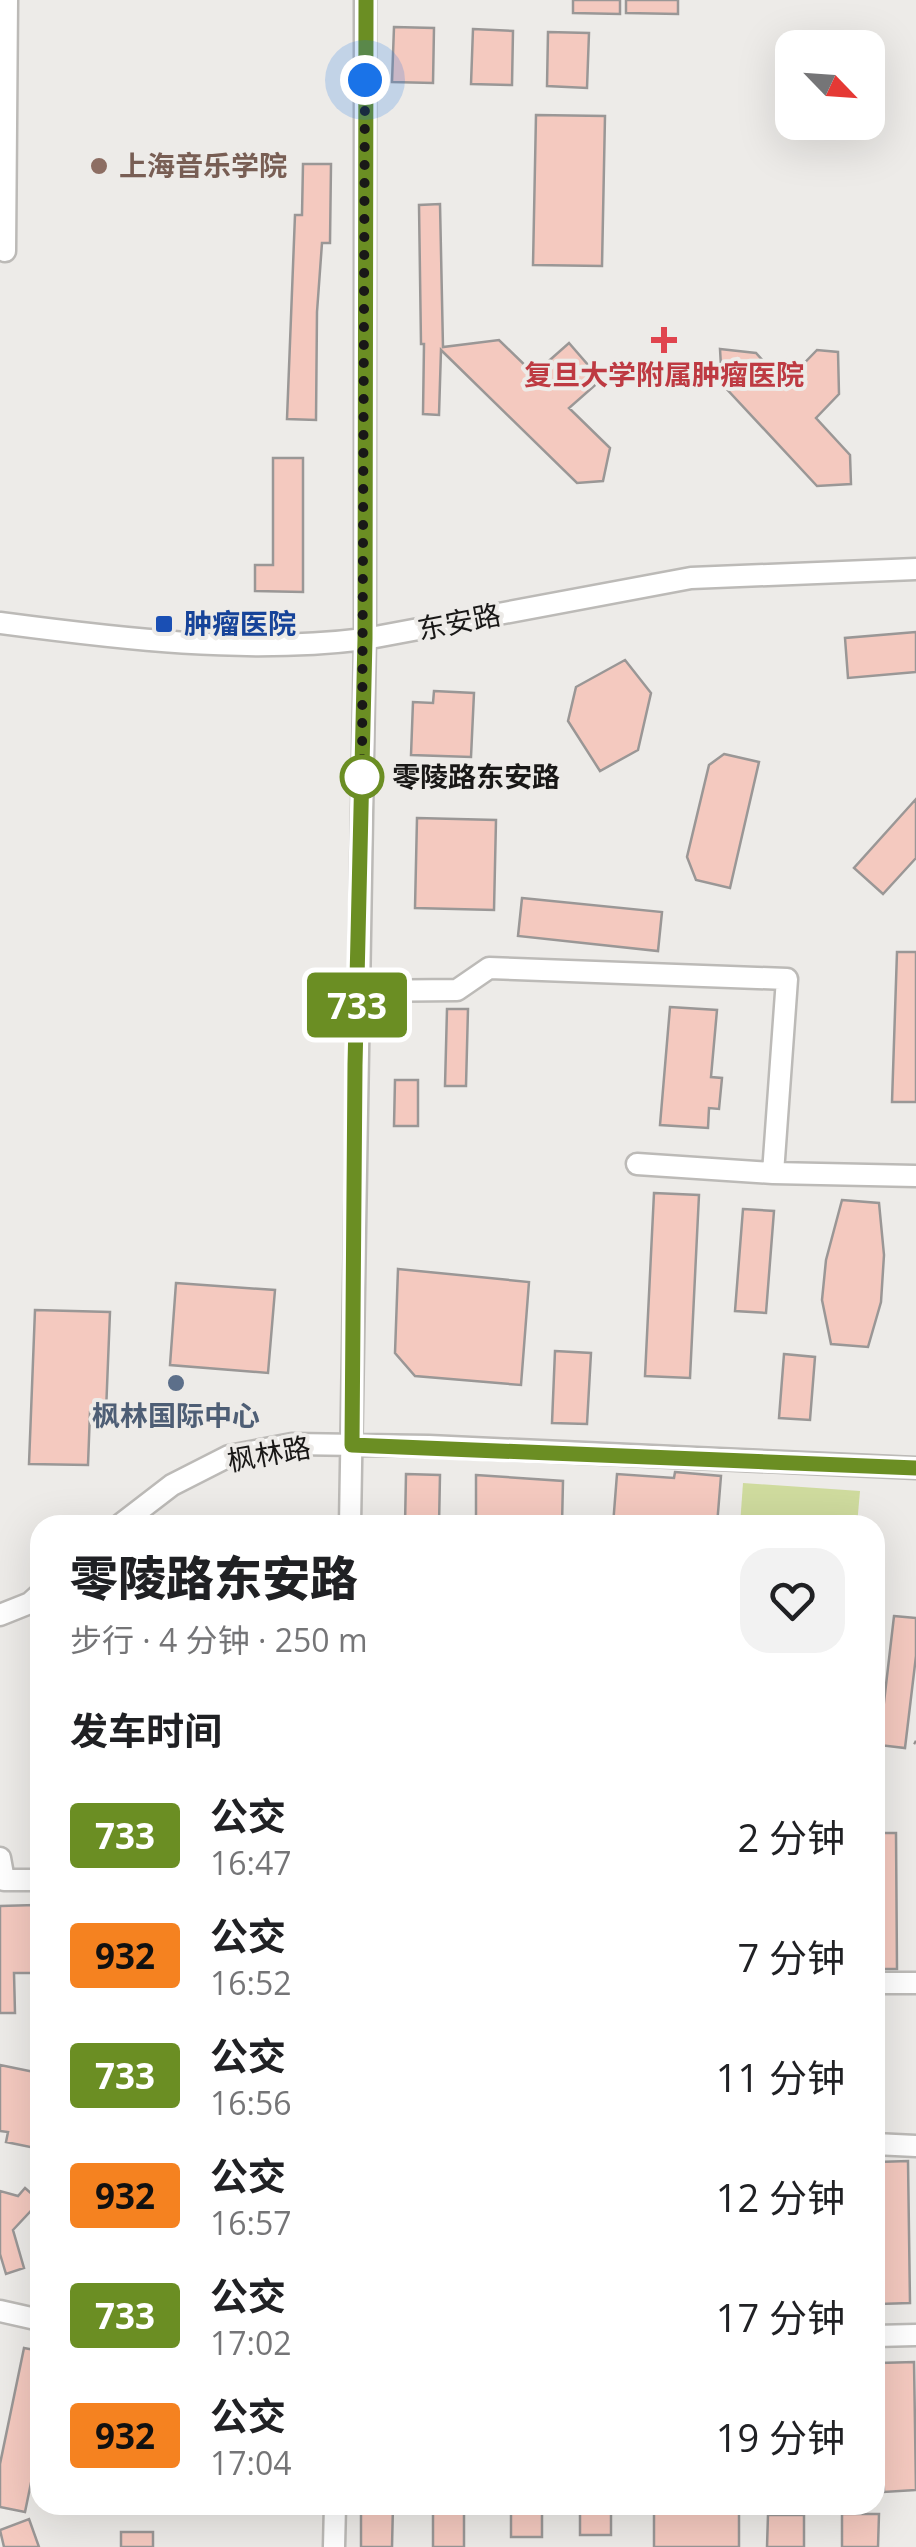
<!DOCTYPE html>
<html lang="zh">
<meta charset="utf-8">
<style>
body{margin:0;font-family:"Open Sans","Noto Sans SC",sans-serif;background:#f2f2f2;color:#202124;height:100vh;display:flex;flex-direction:column;font-size:38px;white-space:nowrap}
*{box-sizing:border-box;margin:0}
p{font-size:32px;color:#757577}
.icon{flex:none;width:55px;height:55px;fill:none;stroke:currentColor;stroke-width:2;stroke-linecap:round;stroke-linejoin:round}
.map{position:relative;flex:1;overflow:hidden}
.sheet{position:absolute;left:30px;top:1515px;width:855px;height:1000px;display:flex;flex-direction:column;background:#fff;border-radius:30px;box-shadow:0 10px 40px #0002}
.sheet>*{flex:none}
.badge{padding:0 20px;border-radius:8px;font-size:35px;line-height:65px}
.needle{width:65px;rotate:115deg}
.fabs{position:absolute;left:775px;top:30px;display:grid;gap:20px}
.fabs a{display:grid;place-items:center;width:110px;height:110px;border-radius:20px;background:#fff;box-shadow:0 10px 40px #0002;font-size:50px}
.you{position:absolute;width:50px;height:50px;margin:-25px;border:8px solid #fff;border-radius:50%;background:#1a73e8;box-shadow:0 0 0 15px #1a73e833}
.map>.badge{position:absolute;translate:-50% -50%;box-shadow:0 0 0 5px #fff}
h2{padding:0 40px;font-size:38px;line-height:90px}
.round{display:grid;place-items:center;flex:none;width:105px;height:105px;border-radius:30px;background:#f2f2f2}
.overview{display:flex;align-items:center;justify-content:space-between;height:170px;padding:0 40px}
h1{font-size:48px;font-weight:800;line-height:75px}
ul{padding:0;list-style:none}
li{display:flex;align-items:center;gap:30px;height:120px;padding:0 40px}
li div{flex:1}
li b{display:block;font-size:38px}
li em{font-style:normal}
li .badge{min-width:110px;font-weight:700;text-align:center}
.map>svg:first-child{display:block}
.green{fill:#cfdb9e}
.building{fill:#f4c9bf;stroke:#9a9796;stroke-width:2.5}
.lines{fill:none;stroke-linecap:round;stroke-linejoin:round}
.minor-casing{stroke:#bcbab7;stroke-width:25}
.path{stroke:#93918f;stroke-width:4;stroke-dasharray:5 5;stroke-linecap:butt}
.minor{stroke:#fff;stroke-width:20}
.line-casing{stroke:#fff;stroke-width:22}
.line{stroke:#6b8e23;stroke-width:15}
.walk{stroke:#191817;stroke-width:10;stroke-dasharray:0 18}
.education-dot{fill:#8d6e63;stroke:#edebe8;stroke-width:4}
.health-dot{fill:#e0444e;stroke:#edebe8;stroke-width:4}
.transit-dot{fill:#1a4fb4;stroke:#edebe8;stroke-width:4}
.stop-dot{fill:#fff;stroke:#6b8e23;stroke-width:5}
.service-dot{fill:#5c6f8a;stroke:#edebe8;stroke-width:4}
.labels{text-anchor:middle;stroke-width:8;stroke-linejoin:round;paint-order:stroke}
.education-label{font-size:28px;font-weight:bold;fill:#785e54;stroke:#edebe8;text-anchor:start}
.health-label{font-size:28px;font-weight:bold;fill:#be3a42;stroke:#edebe8}
.street-label{font-size:28px;fill:#191817;stroke:#edebe8}
.transit-label{font-size:28px;font-weight:bold;fill:#164399;stroke:#edebe8;text-anchor:start}
.stop-label{font-size:28px;font-weight:bold;fill:#191817;stroke:#edebe8;text-anchor:start}
.service-label{font-size:28px;font-weight:bold;fill:#4e5e75;stroke:#edebe8}
</style>
<div class="map">
<svg width="916" height="2547" viewBox="0 0 916 2547">
<rect width="100%" height="100%" fill="#edebe8"/>
<!-- green -->
<path class="green" d="M743,1483L860,1491L857,1525H740Z"/>
<!-- building -->
<path class="building" d="M573,0H620V14L573,13Z
M626,0H678V14L626,13Z
M394,27L434,28L433,83L392,82Z
M473,29L513,31L512,85L471,84Z
M548,32L589,33L587,88L547,86Z
M536,115L605,116L602,266L533,265Z
M303,164H331L330,243H322L317,312L316,420L287,419L295,215H302Z
M440,204L443,347L499,340L534,374L569,343L601,380L569,408L610,448L603,481L577,483L441,350L439,415L423,414L424,344H421L419,205Z
M720,349L756,353L784,384L817,350L838,352L839,394L816,418L850,455L851,484L817,486L722,384Z
M273,458H303V592L255,591V565H273Z
M916,632V672L848,678L845,638Z
M625,660L651,693L638,750L600,771L568,721L576,687Z
M434,691L474,693L471,757L411,755L413,702L433,703Z
M724,754L759,762L730,888L696,880L687,857L709,765Z
M916,799V858L883,894L854,868Z
M417,818L496,820L494,910L415,908Z
M522,898L662,912L658,951L518,936Z
M897,952H916V1102H892Z
M670,1007L717,1010L711,1077L722,1078L719,1109L709,1108L708,1128L660,1125Z
M447,1009H468L466,1086H445Z
M395,1080H418V1126H394Z
M654,1193L699,1195L690,1378L645,1376Z
M842,1200L879,1203L884,1255L881,1302L868,1347L831,1344L822,1300L826,1260Z
M743,1209L774,1211L766,1313L735,1311Z
M398,1269L529,1282L521,1385L415,1376L395,1353Z
M176,1283L275,1290L268,1373L170,1365Z
M35,1310L110,1312L106,1412H90L88,1465L29,1464Z
M555,1351L591,1353L587,1424L552,1423Z
M784,1354L815,1357L810,1420L779,1418Z
M675,1472L721,1476L717,1525H613L617,1474L674,1478Z
M406,1474L440,1475L439,1525H405Z
M476,1475L563,1481L562,1525H476Z
M894,1616L916,1618V1656L905,1748L879,1745Z
M875,1833H896L897,1969H875Z
M35,1905L37,1973H14L15,2013H0V1906Z
M0,2065L39,2073L36,2085L40,2086V2149L6,2142L8,2132L0,2131Z
M908,2161L910,2303L879,2304L877,2162Z
M25,2188L40,2201L13,2230L24,2268L6,2274L0,2254V2191L18,2196Z
M24,2348L40,2351V2439L25,2512L0,2507V2464Z
M914,2362L916,2490L884,2492L879,2363Z
M361,2505H393L392,2547H361Z
M433,2505H464V2547H433Z
M511,2505H542V2537H511Z
M580,2505H611V2535H580Z
M654,2505H739V2547H654Z
M842,2514H879L878,2547H842Z
M768,2515H804V2547H767Z
M29,2519L39,2547H4L0,2530Z
M121,2532H153V2547H121Z"/>
<g class="lines">
<!-- minor casing -->
<g class="minor-casing">
<path id="minor" d="M5,251L7,0
M0,623C121,639 244,654 365,639L691,578L916,569
M357,991L457,990L489,968L787,979L773,1173L916,1176
M637,1164L773,1173
M120,1525L172,1485L229,1456L292,1444L429,1446L916,1468
M350,1525L365,639V0
M0,1615L30,1603L40,1594
M0,1858L4,1880H40
M875,1983H916
M875,2144L916,2146
M0,2311L40,2320
M875,2336L916,2335
M334,2547L335,2505"/>
</g>
<!-- path -->
<path class="path" d="M914,1742L916,1743"/>
<!-- minor -->
<use href="#minor" class="minor"/>
</g>
<g class="lines">
<!-- line casing -->
<g class="line-casing">
<path id="line" d="M366,0L365,639L355,1065L352,1445L916,1468"/>
</g>
<!-- line -->
<use href="#line" class="line"/>
<!-- walk -->
<path class="walk" d="M362,777L365,80"/>
</g>
<!-- markers -->
<circle class="education-dot" cx="99" cy="166" r="10"/>
<path class="health-dot" d="M659 325h10v10h10v10h-10v10h-10v-10h-10v-10h10z"/>
<rect class="transit-dot" x="154" y="614" width="20" height="20" rx="5"/>
<circle class="stop-dot" cx="362" cy="777" r="20"/>
<circle class="service-dot" cx="176" cy="1383" r="10"/>
<g class="labels">
<!-- education labels -->
<g class="education-label">
<text x="119" y="176">上海音乐学院</text>
</g>
<!-- health labels -->
<g class="health-label">
<text x="664" y="385">复旦大学附属肿瘤医院</text>
</g>
<!-- street labels -->
<g class="street-label">
<text transform="translate(459 622) rotate(-11)" y="10">东安路</text>
<text transform="translate(269 1454) rotate(-10)" y="10">枫林路</text>
</g>
<!-- transit labels -->
<g class="transit-label">
<text x="184" y="634">肿瘤医院</text>
</g>
<!-- stop labels -->
<g class="stop-label">
<text x="392" y="787">零陵路东安路</text>
</g>
<!-- service labels -->
<g class="service-label">
<text x="176" y="1426">枫林国际中心</text>
</g>
</g>
</svg>
<div class="fabs">
<a><svg class="needle" viewBox="-14 -14 28 28"><path d="M0-13l5 13h-10z" fill="#e53935"/><path d="M0 13l5-13h-10z" fill="#757577"/></svg></a>
</div>
<div class="you" style="left:365px;top:80px"></div>
<b class="badge" style="left:357px;top:1005px;background:#6b8e23;color:#fff">733</b>
<section class="sheet">
<div class="overview"><div><h1>零陵路东安路</h1><p>步行 · 4 分钟 · 250 m</p></div><a class="round"><svg class="icon" aria-label="heart" viewBox="0 0 24 24"><path d="M12 20l-8-8c-3-5 5-10 8-4 3-6 11-1 8 4z"/></svg></a></div>
<h2>发车时间</h2>
<ul>
<li><span class="badge" style="background:#6b8e23;color:#fff">733</span><div><b>公交</b><p>16:47</p></div><em>2 分钟</em></li>
<li><span class="badge" style="background:#f58220;color:#111">932</span><div><b>公交</b><p>16:52</p></div><em>7 分钟</em></li>
<li><span class="badge" style="background:#6b8e23;color:#fff">733</span><div><b>公交</b><p>16:56</p></div><em>11 分钟</em></li>
<li><span class="badge" style="background:#f58220;color:#111">932</span><div><b>公交</b><p>16:57</p></div><em>12 分钟</em></li>
<li><span class="badge" style="background:#6b8e23;color:#fff">733</span><div><b>公交</b><p>17:02</p></div><em>17 分钟</em></li>
<li><span class="badge" style="background:#f58220;color:#111">932</span><div><b>公交</b><p>17:04</p></div><em>19 分钟</em></li>
</ul>
</section>
</div>
